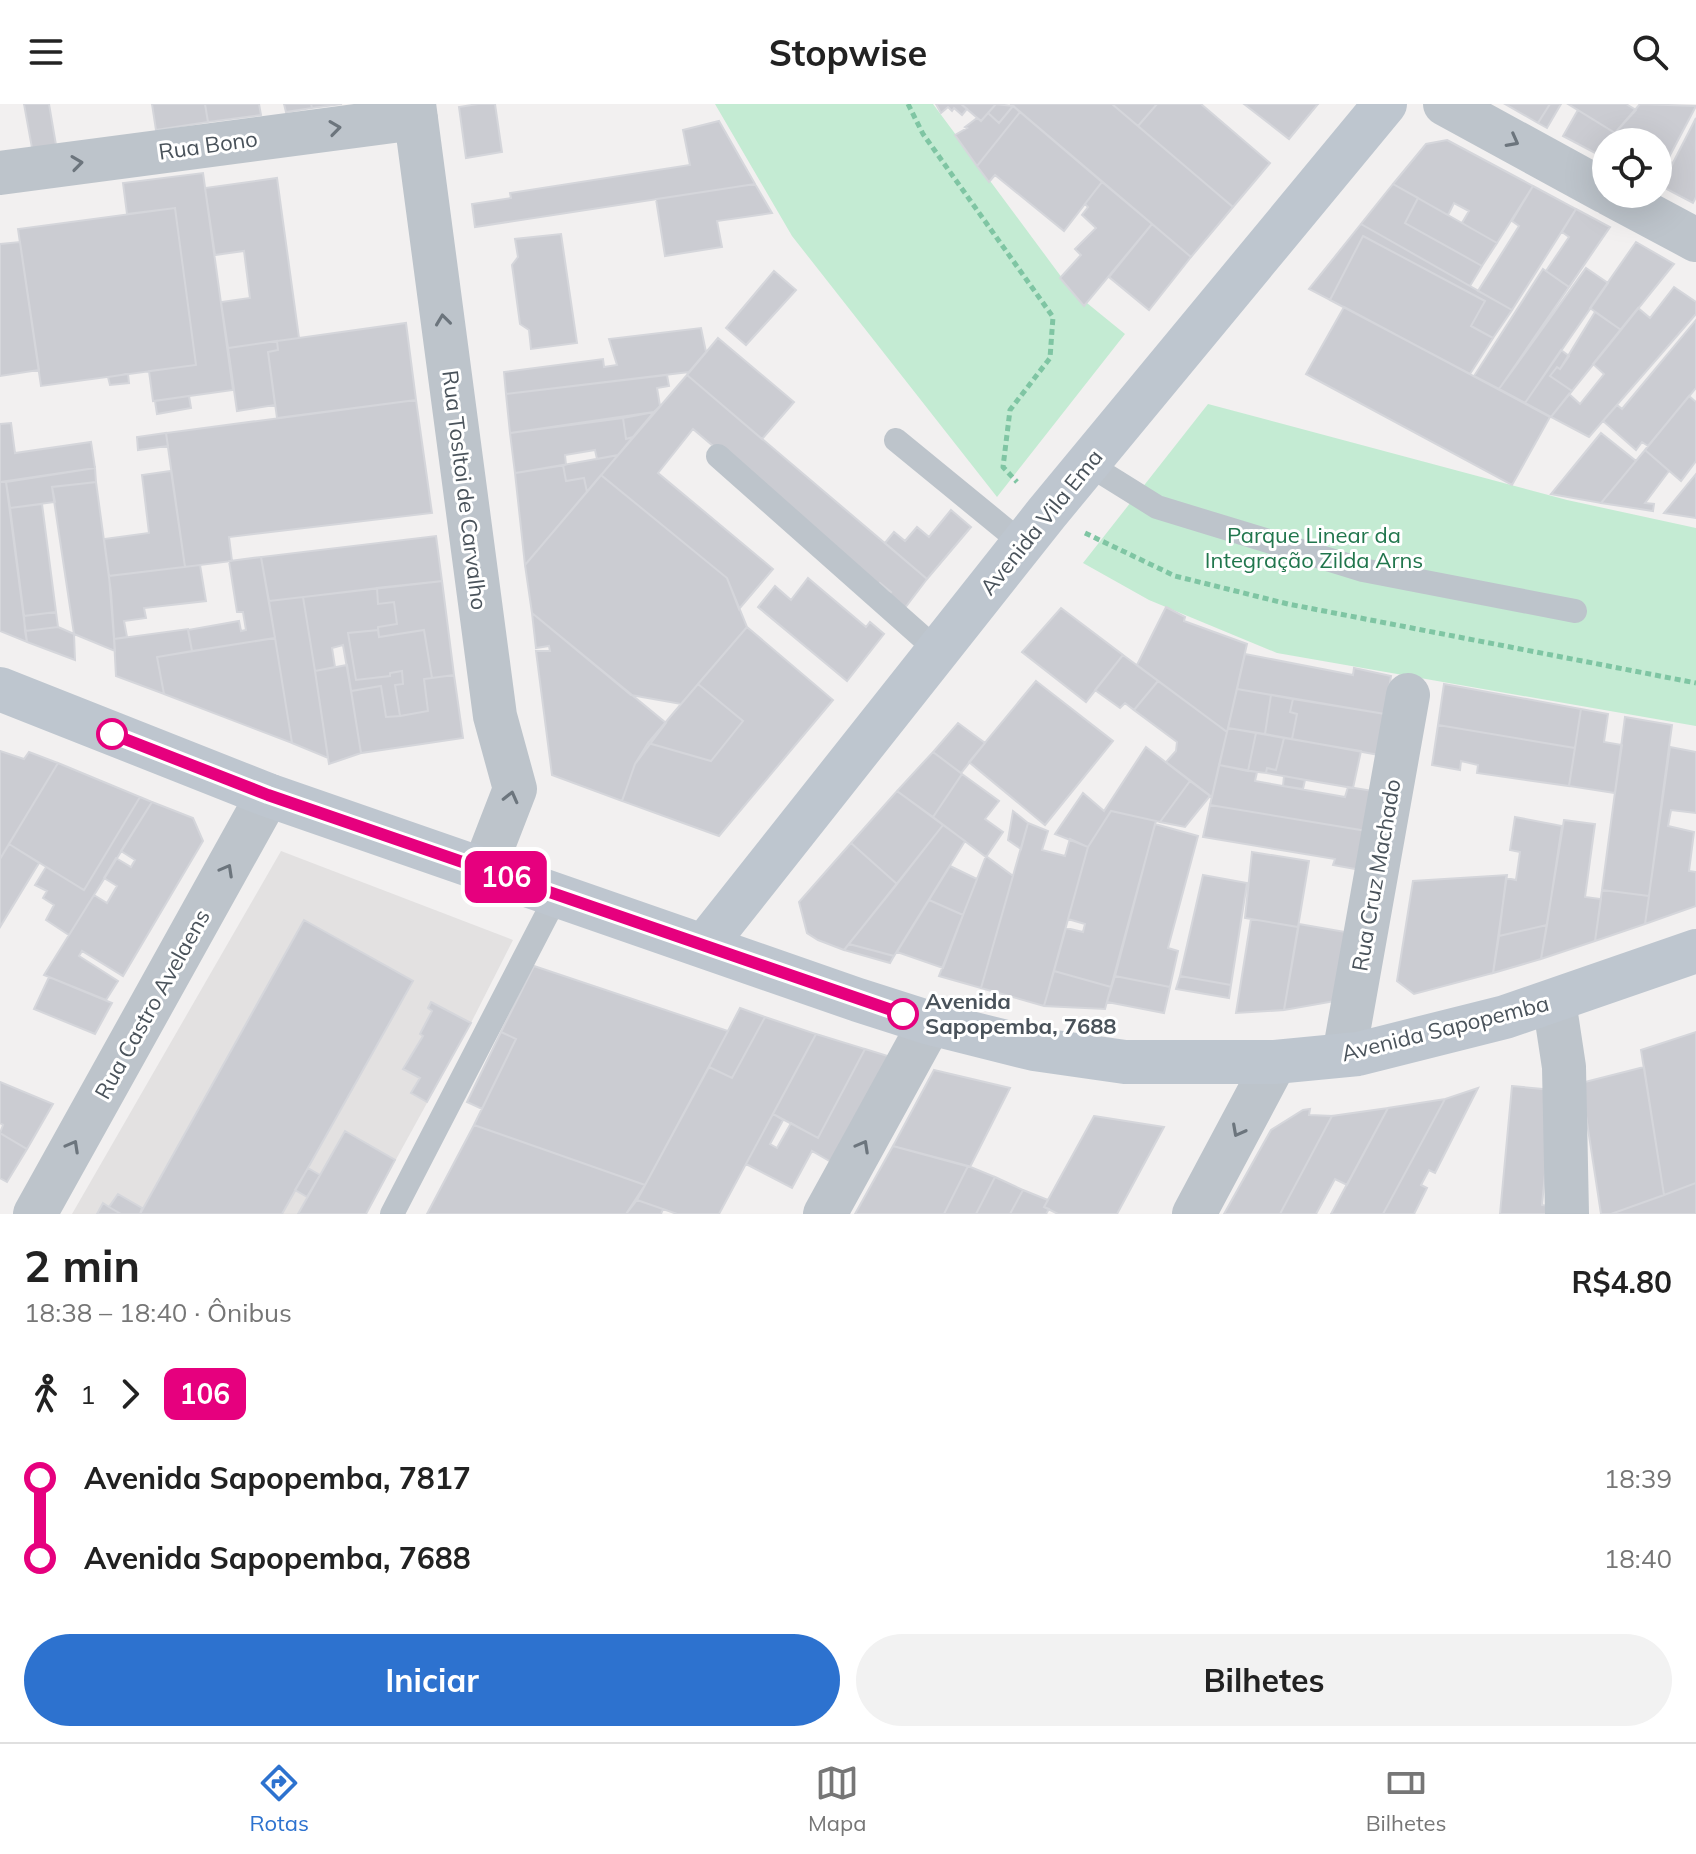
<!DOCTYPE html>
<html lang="pt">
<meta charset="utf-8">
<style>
body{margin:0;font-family:Mulish,sans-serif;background:#f2f2f2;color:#222;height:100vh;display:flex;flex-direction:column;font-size:30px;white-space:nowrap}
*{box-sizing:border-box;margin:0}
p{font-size:26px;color:#767676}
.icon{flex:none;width:44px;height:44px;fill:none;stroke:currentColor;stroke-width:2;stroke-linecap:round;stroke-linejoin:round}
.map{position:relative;height:1110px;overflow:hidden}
.side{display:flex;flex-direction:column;background:#fff;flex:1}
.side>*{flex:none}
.badge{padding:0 16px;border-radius:12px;font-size:28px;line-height:52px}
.buttons{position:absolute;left:1592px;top:24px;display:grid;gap:16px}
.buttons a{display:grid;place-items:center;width:80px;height:80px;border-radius:50%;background:#fff;box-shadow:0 8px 32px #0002;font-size:40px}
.map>.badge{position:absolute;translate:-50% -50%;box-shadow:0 0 0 4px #fff}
.legs{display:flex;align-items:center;gap:12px;height:88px;padding:0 24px;font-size:26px}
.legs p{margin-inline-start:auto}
.overview{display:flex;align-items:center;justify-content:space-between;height:136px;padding:0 24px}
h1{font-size:44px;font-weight:700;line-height:60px}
.button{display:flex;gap:16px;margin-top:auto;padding:16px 24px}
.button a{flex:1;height:92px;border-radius:48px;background:#2d72cf;color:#fff;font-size:32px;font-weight:700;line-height:92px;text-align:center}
.button a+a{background:#f2f2f2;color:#222}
ul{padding:0 24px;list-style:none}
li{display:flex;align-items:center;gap:28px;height:80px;font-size:30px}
li i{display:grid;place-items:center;width:12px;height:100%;margin:0 10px;background:currentColor}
li i::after{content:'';width:20px;height:20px;margin:-10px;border:6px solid;border-radius:50%;background:#fff}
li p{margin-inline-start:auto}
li:first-child i{background:linear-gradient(#0000 50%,currentColor 0)}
li:last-child i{background:linear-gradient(currentColor 50%,#0000 0)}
header{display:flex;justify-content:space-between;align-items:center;height:104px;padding:0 24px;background:#fff;font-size:36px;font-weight:700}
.tab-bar{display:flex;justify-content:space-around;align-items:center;height:112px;border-top:2px solid #e0e0e0;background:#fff;font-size:22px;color:#767676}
.tab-bar a{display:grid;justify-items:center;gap:4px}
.tab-bar .current{color:#2d72cf}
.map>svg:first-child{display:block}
.education{fill:#e3e1e1}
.green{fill:#c4ebd3}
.building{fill:#cbccd2;stroke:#d5d6db;stroke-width:2}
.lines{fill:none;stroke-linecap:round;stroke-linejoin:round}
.path{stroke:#7fc5a3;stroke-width:5;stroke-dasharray:6 4;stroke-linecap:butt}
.service{stroke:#bdc4cb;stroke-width:24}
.minor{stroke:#bdc4cb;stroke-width:44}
.tertiary{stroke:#bdc4cb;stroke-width:44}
.secondary{stroke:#bec6cf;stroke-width:44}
.oneway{stroke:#6c757d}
.line-1-casing{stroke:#fff;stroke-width:18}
.line-1{stroke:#e6007e;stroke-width:12}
.stop-1-dot{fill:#fff;stroke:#e6007e;stroke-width:4}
.labels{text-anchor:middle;stroke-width:6;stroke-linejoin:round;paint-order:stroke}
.street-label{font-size:22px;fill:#4a535b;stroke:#fff}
.park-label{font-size:22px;fill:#21764d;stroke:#fff}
.stop-label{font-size:22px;font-weight:bold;fill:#4a535b;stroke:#fff;text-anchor:start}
</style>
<header><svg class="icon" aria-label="menu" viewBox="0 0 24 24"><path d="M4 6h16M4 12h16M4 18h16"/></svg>Stopwise<svg class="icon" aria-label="search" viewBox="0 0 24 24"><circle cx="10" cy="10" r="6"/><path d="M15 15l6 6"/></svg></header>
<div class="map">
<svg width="1696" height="1110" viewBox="0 0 1696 1110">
<rect width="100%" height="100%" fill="#f2f0f0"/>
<!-- education -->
<path class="education" d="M281,747L513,836L471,919L366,1110H72Z"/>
<!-- green -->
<path class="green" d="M715,0H933L1071,186L1125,230L997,393L792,132Z
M1208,300L1567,396L1696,424V622L1277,549L1149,496L1083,459Z"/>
<!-- building -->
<path class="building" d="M24,0H49L56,41L32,44Z
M152,0H205L208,18L156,26Z
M205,0H259L261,11L208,18Z
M284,0H311L312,4L286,8Z
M311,0H342L312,4Z
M478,0H495L502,48L466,54L459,3Z
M936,0H961L967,5L962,11L954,4L952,7L948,3L941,9Z
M961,0H996L981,17Z
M996,0L1013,2L999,19L988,9Z
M1011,0H1112L1233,103L1191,153Z
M1112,0H1157L1138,22Z
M1157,0H1201L1270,59L1233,103L1138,22Z
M1244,0H1318L1289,35Z
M1505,0H1550L1538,19Z
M1550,0H1561L1547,24L1538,19Z
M1568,0H1626L1636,6L1615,29Z
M1640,0L1696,2L1667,57L1673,59L1661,82L1658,81V38H1607Z
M1013,2L1020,8L977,62L955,31L967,24L965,23L977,14L981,17L988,9L999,19Z
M1578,6L1615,29L1597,50L1563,32Z
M1020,8L1102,78L1064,127L995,71L989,78L977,62Z
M1696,14V93L1693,99L1661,82Z
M719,17L755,80L475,123L472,100L511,94L510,89L690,61L683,26Z
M1447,36L1533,82L1497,139L1462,119L1469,107L1454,99L1448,111L1393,80L1426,40Z
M1606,40V55L1597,50Z
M203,69L233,286L153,297L149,267L196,261L175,104L127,110L123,79Z
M277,74L299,234L228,244L221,198L250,194L244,147L215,151L205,84Z
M1102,78L1152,120L1084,202L1060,174L1081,151L1075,145L1096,124L1082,111L1088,103L1085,100Z
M755,80L772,109L717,117L722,143L665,152L656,95Z
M1393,80L1418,94L1405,119L1482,162L1470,182L1361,120Z
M1533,82L1576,105L1512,206L1478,187L1519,122L1512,117Z
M1418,94L1497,139L1482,162L1405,119Z
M175,104L196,261L41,282L18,125Z
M1576,105L1610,123L1569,183L1546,167L1569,133L1562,128Z
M1152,120L1191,153L1149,206L1109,173Z
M1361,120L1512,206L1493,234L1471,222L1485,197L1363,132L1330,196L1309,185Z
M561,130L577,239L531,245L529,226L520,220L512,161L518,153L515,135Z
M1363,132L1485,197L1471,222L1493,234L1470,270L1330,196Z
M20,138L39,266L0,272V140Z
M1636,138L1674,160L1621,226L1590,204Z
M1586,164L1608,179L1525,299L1499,285Z
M1543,165L1569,183L1499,285L1474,272Z
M774,167L796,186L746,241L726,224Z
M1674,183L1696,198V210L1589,333L1551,313L1569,290L1580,300L1604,270L1593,260L1638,204L1650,214Z
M1344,203L1550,313L1512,381L1306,270Z
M1595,208L1621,226L1572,287L1550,272L1557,263L1560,265Z
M1696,216V284L1648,342L1642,338L1636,346L1603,317L1617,301L1622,305Z
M406,219L416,296L277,314L268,248L278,246L277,237Z
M701,224L706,248L689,268L506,290L504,268L603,255L604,263L617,261L609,235Z
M718,234L794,298L762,335L687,271Z
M277,237L278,246L268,248L275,301L237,307L228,244Z
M1561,246L1569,252L1560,265L1557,263L1550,272L1572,287L1551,313L1525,299Z
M128,270L129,279L110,281L108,273Z
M667,271L669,282L657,284L660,302L654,308L510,329L506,290Z
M687,271L927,475L901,509L884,496L891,488L880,479L878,482L693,325L658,369L773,465L739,505L727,474L601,371Z
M189,292L191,304L157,310L155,297Z
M1689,292L1696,298V357L1681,377L1645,346Z
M416,296L432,409L229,433L232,457L185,463L166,329Z
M654,308L633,333L626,335L623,314Z
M623,314L626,335L633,333L618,351L597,355L595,346L565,351L566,361L515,369L510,329Z
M11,319L15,349L91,338L95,364L0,378V320Z
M166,329L168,342L138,346L137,333Z
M1601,329L1636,357L1601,399L1551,390Z
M1645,346L1669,367L1645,399L1654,400L1653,407L1601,399Z
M618,351L587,388L584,374L566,377L563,361Z
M563,361L566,377L584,374L587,388L525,461L515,369Z
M95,364L96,378L52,383L55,398L10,404L6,378Z
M171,367L185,463L109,472L104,435L149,429L142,371Z
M1696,370V414L1664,409Z
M601,371L727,474L747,523L681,600L631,591L532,509L525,461Z
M0,378H6L27,538L0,527Z
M96,378L111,488L115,547L74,530L52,383Z
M42,400L56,508L24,512L10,404Z
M951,406L971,423L927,475L885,439L894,428L905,437L917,423L929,433Z
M436,432L442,477L269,497L261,453Z
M261,453L275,534L192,547L188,526L239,517L241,527L246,526L243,508H237L229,457Z
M200,461L206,497L144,504L146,514L124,517L127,533L114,535L109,472Z
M808,474L866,523L870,518L884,530L847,577L758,503L775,482L791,496Z
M442,477L454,571L432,574L424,526L379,533L378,523L397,520L394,498L378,500L377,484Z
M377,484L378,500L394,498L397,520L378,523V526L348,529L356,576L390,572V569L402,567L403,580L395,581L400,612L386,613L381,582L351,587L343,541L332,544L335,563L315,567L303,493Z
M303,493L315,567L328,654L292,639L269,497Z
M1166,503L1185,513L1184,517L1247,540L1227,628L1137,561Z
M1061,504L1123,551L1086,598L1022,548Z
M56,508L58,523L25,527L24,512Z
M532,509L666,619L635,660L622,697L552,671L536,547H550L549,542L536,544Z
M58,523L74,530L75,556L27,538L25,527Z
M747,523L833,596L719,732L622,697L635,660L648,639L711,657L743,617L698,580Z
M188,525L192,547L157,553L164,590L116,572L114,535Z
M378,526L379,533L424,526L432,574L424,575L428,607L400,612L395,581L403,580L402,567L390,569V572L356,576L348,529Z
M275,534L292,639L164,590L157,553Z
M1245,550L1353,571L1354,564L1391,572L1385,610L1237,585Z
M1123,551L1158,577L1134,606L1125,599L1120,604L1095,586Z
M347,561L361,649L329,660L315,567Z
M454,571L463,634L361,649L351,587L381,582L386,613L400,612L428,607L424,575Z
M1036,577L1113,637L1045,721L969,658Z
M1158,577L1227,628L1212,693L1166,658L1176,647L1177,638L1134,606Z
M698,580L743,617L711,657L648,639Z
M1444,580L1581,605L1575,644L1438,621Z
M1237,585L1271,591L1265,630L1228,624Z
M1271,591L1293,595L1290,608L1297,610L1292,635L1265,630Z
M1293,595L1385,610L1379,651L1292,635L1297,610L1290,608Z
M1581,605L1608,610L1604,638L1622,641L1615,689L1569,682Z
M1625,613L1672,621L1649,792L1602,786Z
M958,619L985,639L961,669L933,648Z
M1438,621L1575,644L1569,682L1477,669L1478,661L1461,657L1460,666L1432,661Z
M1228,624L1256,629L1248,667L1219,661Z
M1256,629L1284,634L1276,666L1267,664L1266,669L1248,667Z
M1284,634L1361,647L1353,684L1266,669L1267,664L1276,666Z
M1146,643L1190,677L1160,718L1111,707L1088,743L1055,730L1083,689L1104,707Z
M1670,643L1696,648V709L1671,706L1668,722L1694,728L1689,767L1696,768V802L1645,820Z
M0,647L24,655L29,648L58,659L0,755Z
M933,648L962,670L933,713L897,687Z
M58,659L140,693L84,786L9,740Z
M1219,661L1257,668L1255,677L1345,693L1348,683L1373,687L1367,727L1210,701Z
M962,670L999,697L985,715L1003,728L986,753L933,713Z
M1284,672L1305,676L1303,685L1283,682Z
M1190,677L1210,692L1185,723L1160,718Z
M897,687L943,721L897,780L851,739Z
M140,693L152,698L69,831L46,816L54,801L43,794L47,787L35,781L46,763L84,786Z
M152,698L193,714L203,737L123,872L82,847L79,852L118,877L106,896L44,871L94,791L107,799L117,782L104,774L116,754L131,763L135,756L121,747Z
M1210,701L1367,727L1361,766L1333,761L1335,755L1203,733Z
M1013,707L1028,719L1021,745L1008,736Z
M1111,707L1156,717L1111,883L1054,867L1066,824L1083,828L1085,820L1068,815L1088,743Z
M1515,713L1562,722L1547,821L1499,832L1506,774L1516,776L1520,748L1510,746Z
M1564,716L1595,720L1585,793L1601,795L1595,837L1541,855Z
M1028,719L1048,727L1042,746L1065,752L1070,735L1088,743L1044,902L981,884Z
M1155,720L1198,732L1168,844L1178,847L1170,883L1115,872Z
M943,721L965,737L894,852L849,840Z
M851,739L897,780L844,846L818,836L807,829L799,798Z
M9,740L39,759L0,823V755Z
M1252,748L1309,757L1298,823L1245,814Z
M986,752L1013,772L981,884L939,872Z
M950,762L977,775L963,811L929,796Z
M1203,771L1247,779L1231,881L1180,872Z
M1507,771L1493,869L1414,890L1397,877L1413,777Z
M1602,786L1649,792L1645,820L1595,837Z
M929,796L963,811L943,864L897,848Z
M1251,815L1298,823L1284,906L1236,909Z
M304,816L413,877L282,1110H140Z
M1299,820L1351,829L1341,896L1284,906Z
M1547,821L1541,855L1493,869L1499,832Z
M849,840L894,852L890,859L844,846Z
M534,862L728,927L645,1081L474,1021L516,935L501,928Z
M1054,867L1111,883L1105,905L1044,902Z
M1115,872L1170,883L1164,909L1107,898Z
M1180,872L1231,881L1229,894L1176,885Z
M49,873L112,899L95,930L34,905Z
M431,898L471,919L427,998L411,989L420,974L403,965L423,932L420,930L432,907L428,904Z
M740,904L765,913L732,974L709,963Z
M765,913L816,930L719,1110H677L637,1096L709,963L732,974Z
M501,928L516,935L482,1005L467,998Z
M1696,928V1079L1664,1091L1641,946Z
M816,930L865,945L818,1034L773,1010Z
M865,945L891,953L831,1058L812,1047L792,1084L746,1060L773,1010L783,1016L770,1040L777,1044L791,1019L818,1034Z
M1644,963L1664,1091L1611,1110H1601L1581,979Z
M934,966L1010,984L970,1063L893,1042Z
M0,978L53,1000L27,1045L0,1029L3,1021L0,1019Z
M1512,982L1553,986L1542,1101L1549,1102L1548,1110H1500Z
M1478,984L1435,1069L1429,1066L1421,1081L1427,1084L1414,1110H1383L1445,995Z
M1445,995L1383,1110H1331L1388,1004Z
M1388,1004L1347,1081L1335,1075L1316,1110H1280L1332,1012Z
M1310,1005L1309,1011L1332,1012L1280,1110H1224L1271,1026L1303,1006Z
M1094,1012L1164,1023L1117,1110H1058L1044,1103Z
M474,1021L645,1081L626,1110H427Z
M345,1027L395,1056L366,1110H298Z
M0,1029L27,1045L7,1078L0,1074Z
M893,1042L968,1062L944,1110H855Z
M968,1062L995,1073L976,1110H944Z
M308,1064L320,1071L307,1093L295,1086Z
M995,1073L1023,1086L1010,1110H976Z
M1696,1079V1110H1611L1664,1091Z
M1023,1086L1048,1096L1044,1103L1049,1105L1046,1110H1010Z
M118,1090L142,1104L140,1110H121L109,1103Z
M637,1096L663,1105L661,1110H626Z
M103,1099L109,1103L121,1110H97Z"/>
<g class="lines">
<!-- path -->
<path class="path" d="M908,0L923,30L1053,213L1050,254L1010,306L1003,363L1017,378
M1085,429L1175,472L1288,500L1696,579"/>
<!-- service -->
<path class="service" d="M896,336L1023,440
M718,352L938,547
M1088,360L1157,403L1363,466L1575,507
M392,1110L557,791"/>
<!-- minor -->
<path class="minor" d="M414,0L495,612L515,685L484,765
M0,69L416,14
M1554,897L1564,963L1567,1110
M1344,951L1408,591
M35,1110L268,691
M825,1110L930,919
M1194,1110L1275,958"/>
<!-- tertiary -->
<path class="tertiary" d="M1445,0L1606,88
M1610,90L1696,136"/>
<!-- secondary -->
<path class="secondary" d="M0,585L268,691L858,896L930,919L1034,945L1125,958H1275L1358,950L1505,913L1696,847
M704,842L1046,410L1385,0"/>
</g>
<!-- one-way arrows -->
<defs><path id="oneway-chevron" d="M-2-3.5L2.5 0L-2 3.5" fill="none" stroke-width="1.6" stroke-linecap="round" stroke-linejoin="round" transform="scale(2)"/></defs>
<g class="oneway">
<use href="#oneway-chevron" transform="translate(335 24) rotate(-8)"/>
<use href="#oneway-chevron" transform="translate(1513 37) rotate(28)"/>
<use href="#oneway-chevron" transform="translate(77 59) rotate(-8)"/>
<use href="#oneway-chevron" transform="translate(443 216) rotate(-97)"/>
<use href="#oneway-chevron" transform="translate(511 693) rotate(-76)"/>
<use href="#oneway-chevron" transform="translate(227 766) rotate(-61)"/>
<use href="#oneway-chevron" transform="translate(1238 1027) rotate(118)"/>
<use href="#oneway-chevron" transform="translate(73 1042) rotate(-61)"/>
<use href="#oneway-chevron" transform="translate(863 1042) rotate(-61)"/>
</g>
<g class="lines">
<!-- line-1 casing -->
<g class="line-1-casing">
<path id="line-1" d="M112,630L268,691L903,910"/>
</g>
<!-- line-1 -->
<use href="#line-1" class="line-1"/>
</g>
<!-- markers -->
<g class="stop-1-dot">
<circle cx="112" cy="630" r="14"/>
<circle cx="903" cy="910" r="14"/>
</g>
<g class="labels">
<!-- street labels -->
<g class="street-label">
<text transform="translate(208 41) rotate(-8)" y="8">Rua Bono</text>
<text transform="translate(465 386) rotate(83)" y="8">Rua Tosltoi de Carvalho</text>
<text transform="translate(1041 418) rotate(-51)" y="8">Avenida Vila Ema</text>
<text transform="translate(1376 771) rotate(-80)" y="8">Rua Cruz Machado</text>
<text transform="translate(152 900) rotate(-61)" y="8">Rua Castro Avelaens</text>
<text transform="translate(1445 924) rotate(-14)" y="8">Avenida Sapopemba</text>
</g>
<!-- park labels -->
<g class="park-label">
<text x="1314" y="439">Parque Linear da<tspan x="1314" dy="25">Integração Zilda Arns</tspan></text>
</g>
<!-- stop labels -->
<g class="stop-label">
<text x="925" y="905">Avenida<tspan x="925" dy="25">Sapopemba, 7688</tspan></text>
</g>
</g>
</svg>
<div class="buttons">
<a><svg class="icon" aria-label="locate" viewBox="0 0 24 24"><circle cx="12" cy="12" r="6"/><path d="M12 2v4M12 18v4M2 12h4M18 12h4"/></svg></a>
</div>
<b class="badge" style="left:506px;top:773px;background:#e6007e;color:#fff">106</b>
</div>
<section class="side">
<div class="overview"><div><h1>2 min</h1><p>18:38 – 18:40 · Ônibus</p></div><b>R$4.80</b></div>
<div class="legs"><svg class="icon" aria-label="walk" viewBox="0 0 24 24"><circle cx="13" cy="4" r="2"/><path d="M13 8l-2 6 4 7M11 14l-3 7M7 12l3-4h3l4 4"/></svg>1<svg class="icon" aria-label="forward" viewBox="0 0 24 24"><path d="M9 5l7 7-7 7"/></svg><b class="badge" style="background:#e6007e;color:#fff">106</b></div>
<ul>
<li><i style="color:#e6007e"></i><b>Avenida Sapopemba, 7817</b><p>18:39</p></li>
<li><i style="color:#e6007e"></i><b>Avenida Sapopemba, 7688</b><p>18:40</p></li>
</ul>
<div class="button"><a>Iniciar</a><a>Bilhetes</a></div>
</section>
<nav class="tab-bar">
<a class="current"><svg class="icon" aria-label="directions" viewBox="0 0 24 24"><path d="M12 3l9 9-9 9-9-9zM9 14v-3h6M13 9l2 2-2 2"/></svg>Rotas</a>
<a><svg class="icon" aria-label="map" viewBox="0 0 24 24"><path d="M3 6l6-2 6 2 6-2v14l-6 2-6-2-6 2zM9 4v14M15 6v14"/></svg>Mapa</a>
<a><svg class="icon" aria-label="tickets" viewBox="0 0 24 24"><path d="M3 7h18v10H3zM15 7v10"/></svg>Bilhetes</a>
</nav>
